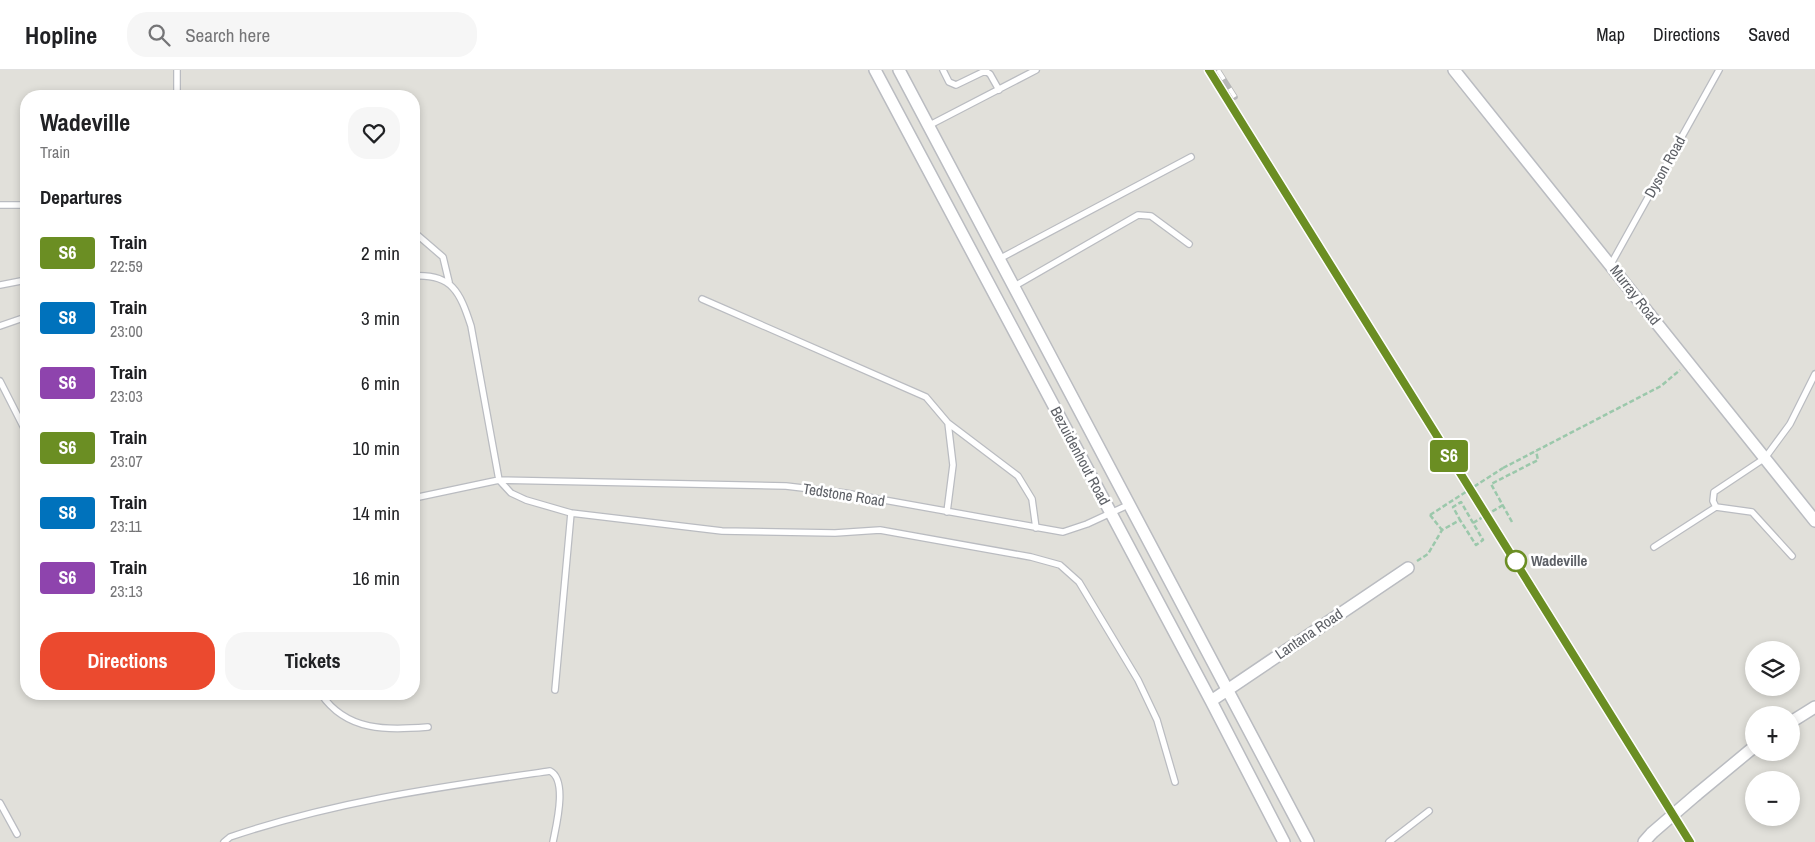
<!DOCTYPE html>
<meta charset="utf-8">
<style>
body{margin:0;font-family:"Archivo Narrow",sans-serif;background:#f6f6f6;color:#202124;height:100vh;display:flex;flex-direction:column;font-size:19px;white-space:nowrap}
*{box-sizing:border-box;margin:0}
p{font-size:16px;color:#757577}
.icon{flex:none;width:28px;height:28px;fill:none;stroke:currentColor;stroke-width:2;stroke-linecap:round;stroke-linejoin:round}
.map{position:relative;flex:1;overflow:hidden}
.details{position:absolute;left:20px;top:20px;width:400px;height:610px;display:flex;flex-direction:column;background:#fff;border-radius:20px;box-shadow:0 2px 8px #0003}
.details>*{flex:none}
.badge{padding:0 10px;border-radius:4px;font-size:18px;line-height:32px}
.buttons{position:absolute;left:1745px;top:571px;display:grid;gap:10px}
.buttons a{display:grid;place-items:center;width:55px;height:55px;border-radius:50%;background:#fff;box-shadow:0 2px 8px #0003;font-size:25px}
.map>.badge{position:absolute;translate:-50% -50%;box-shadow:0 0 0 2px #fff}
h2{padding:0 20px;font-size:19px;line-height:45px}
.round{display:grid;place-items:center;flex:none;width:52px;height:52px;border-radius:20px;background:#f6f6f6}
.headline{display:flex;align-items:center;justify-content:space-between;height:85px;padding:0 20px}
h1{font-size:24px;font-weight:700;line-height:38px}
.action{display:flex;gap:10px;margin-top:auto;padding:10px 20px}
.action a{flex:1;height:58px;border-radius:20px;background:#eb4a2f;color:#fff;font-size:20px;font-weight:700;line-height:58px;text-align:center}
.action a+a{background:#f6f6f6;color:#202124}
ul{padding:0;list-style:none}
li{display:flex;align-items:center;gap:15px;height:65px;padding:0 20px}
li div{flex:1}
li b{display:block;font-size:19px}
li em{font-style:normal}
li .badge{min-width:55px;font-weight:700;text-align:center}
header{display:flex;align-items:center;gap:30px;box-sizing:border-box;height:70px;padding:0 25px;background:#fff;border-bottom:1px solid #e0e0e0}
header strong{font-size:24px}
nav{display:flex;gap:28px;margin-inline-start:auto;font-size:18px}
.search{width:350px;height:45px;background:#f6f6f6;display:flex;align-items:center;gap:12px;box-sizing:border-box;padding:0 18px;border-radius:20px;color:#757577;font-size:19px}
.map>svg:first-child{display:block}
.industrial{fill:#e1e0da;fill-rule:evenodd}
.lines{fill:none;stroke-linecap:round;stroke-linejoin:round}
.service-casing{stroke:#babcc1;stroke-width:8}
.minor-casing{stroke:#babcc1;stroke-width:14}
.path{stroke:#9bc8ab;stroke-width:2.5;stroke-dasharray:5 2.5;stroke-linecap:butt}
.service{stroke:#fff;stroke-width:5.5}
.minor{stroke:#fff;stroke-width:11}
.rail-casing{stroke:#b6b7b7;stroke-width:5.5}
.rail{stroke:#fff;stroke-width:4;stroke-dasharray:11;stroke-linecap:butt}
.minor-bridge-casing{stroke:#babcc1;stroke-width:14;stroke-linecap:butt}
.path-bridge{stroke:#9bc8ab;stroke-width:2.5;stroke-dasharray:5 2.5;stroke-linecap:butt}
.minor-bridge{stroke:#fff;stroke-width:11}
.line-casing{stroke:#fff;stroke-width:11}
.line{stroke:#6b8e23;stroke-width:8}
.stop-dot{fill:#fff;stroke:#6b8e23;stroke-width:2.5}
.labels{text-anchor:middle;stroke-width:5;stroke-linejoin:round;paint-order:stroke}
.street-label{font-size:15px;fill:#5d6066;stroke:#fff}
.stop-label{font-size:15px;font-weight:bold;fill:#5d6066;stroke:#fff;text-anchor:start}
</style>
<header>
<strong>Hopline</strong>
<div class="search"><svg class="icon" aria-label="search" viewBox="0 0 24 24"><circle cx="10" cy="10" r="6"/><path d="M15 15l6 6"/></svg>Search here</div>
<nav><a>Map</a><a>Directions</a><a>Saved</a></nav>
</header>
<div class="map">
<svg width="1815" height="772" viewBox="0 0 1815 772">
<rect width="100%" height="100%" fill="#f0eee5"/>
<!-- industrial -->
<path class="industrial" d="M0,0H1815V772H0ZM26,26H414V624H26ZM1754,580H1791V618H1754ZM1754,645H1791V682H1754ZM1754,710H1791V748H1754Z"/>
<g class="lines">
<!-- service casing -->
<g class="service-casing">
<path id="service" d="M177,0V26
M943,0L949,12L956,15L985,1L990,4L999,20
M928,56L1036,0
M0,135H26
M414,162L443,187L449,212
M999,189L1191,87
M1611,194L1719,0
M414,206C452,204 460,222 471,256L499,410L511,423L526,430L571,443L722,461L835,463L880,460L1031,487L1060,495L1079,512L1138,610L1157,650L1175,712
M0,215L26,210
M1013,217L1138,145L1151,146L1189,174
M702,229L926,327L948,353L953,395L947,442
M0,256L26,247
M0,311L26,362
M948,353L1018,406L1032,429L1036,458
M414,428L499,410L786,416L845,423L1063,462L1087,454L1128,435
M1654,477L1716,437
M1792,486L1752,442L1716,437L1713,431L1714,422L1765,388L1790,354L1815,304
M555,620L571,443
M321,624C347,662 387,660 428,657
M0,733L17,764
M224,772L230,767C336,731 440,717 550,701C568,710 556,756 553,772
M1389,772L1429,741"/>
</g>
<!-- minor casing -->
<g class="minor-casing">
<path id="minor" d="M875,0L1211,631L1284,772
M899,0L1308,772
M1454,0L1815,451
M1211,631L1408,498
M1791,652L1815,637
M1696,725L1754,677
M1644,772L1652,763"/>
</g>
<!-- path -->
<path class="path" d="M1503,398L1661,316L1680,300
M1430,445L1442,460
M1512,452L1491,414L1538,390L1536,381
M1417,491L1428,484L1442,460L1460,450L1453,437L1461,432L1483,470L1476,475L1460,450"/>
<!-- service -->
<use href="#service" class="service"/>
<!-- minor -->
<use href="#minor" class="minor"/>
<!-- rail casing -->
<g class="rail-casing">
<path id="rail" d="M1209,0L1690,772
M1218,0L1235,27"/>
</g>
<!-- rail -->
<use href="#rail" class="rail"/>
<!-- minor-bridge casing -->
<g class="minor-bridge-casing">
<path id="minor-bridge" d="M1652,763L1696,725"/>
</g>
<!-- path-bridge -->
<path class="path-bridge" d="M1430,445L1503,398
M1473,453L1503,435"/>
<!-- minor-bridge -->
<use href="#minor-bridge" class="minor-bridge"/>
</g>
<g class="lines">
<!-- line casing -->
<g class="line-casing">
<path id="line" d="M1209,0L1690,772"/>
</g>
<!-- line -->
<use href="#line" class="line"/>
</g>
<!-- markers -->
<circle class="stop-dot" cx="1516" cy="491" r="10"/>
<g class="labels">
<!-- street labels -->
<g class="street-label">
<text transform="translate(1665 97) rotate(-61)" y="5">Dyson Road</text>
<text transform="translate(1635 225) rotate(52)" y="5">Murray Road</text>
<text transform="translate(1080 386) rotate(62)" y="5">Bezuidenhout Road</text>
<text transform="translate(844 425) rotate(9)" y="5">Tedstone Road</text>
<text transform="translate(1309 564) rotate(-34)" y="5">Lantana Road</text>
</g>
<!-- stop labels -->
<g class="stop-label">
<text x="1531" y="496">Wadeville</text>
</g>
</g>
</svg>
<div class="buttons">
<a><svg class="icon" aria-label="layers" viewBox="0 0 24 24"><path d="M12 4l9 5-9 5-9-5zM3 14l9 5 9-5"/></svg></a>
<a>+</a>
<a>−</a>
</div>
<b class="badge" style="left:1449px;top:386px;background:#6b8e23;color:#fff">S6</b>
<section class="details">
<div class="headline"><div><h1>Wadeville</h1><p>Train</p></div><a class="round"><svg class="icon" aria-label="heart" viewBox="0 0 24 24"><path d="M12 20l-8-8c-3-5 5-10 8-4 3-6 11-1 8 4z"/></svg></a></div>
<h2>Departures</h2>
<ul>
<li><span class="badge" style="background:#6b8e23;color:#fff">S6</span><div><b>Train</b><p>22:59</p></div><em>2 min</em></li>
<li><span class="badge" style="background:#0072bc;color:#fff">S8</span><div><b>Train</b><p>23:00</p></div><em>3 min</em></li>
<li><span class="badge" style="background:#8e44ad;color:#fff">S6</span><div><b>Train</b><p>23:03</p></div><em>6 min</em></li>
<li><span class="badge" style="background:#6b8e23;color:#fff">S6</span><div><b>Train</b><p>23:07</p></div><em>10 min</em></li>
<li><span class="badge" style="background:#0072bc;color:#fff">S8</span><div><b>Train</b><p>23:11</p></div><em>14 min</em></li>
<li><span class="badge" style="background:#8e44ad;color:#fff">S6</span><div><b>Train</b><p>23:13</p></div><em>16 min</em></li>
</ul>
<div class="action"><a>Directions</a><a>Tickets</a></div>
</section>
</div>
